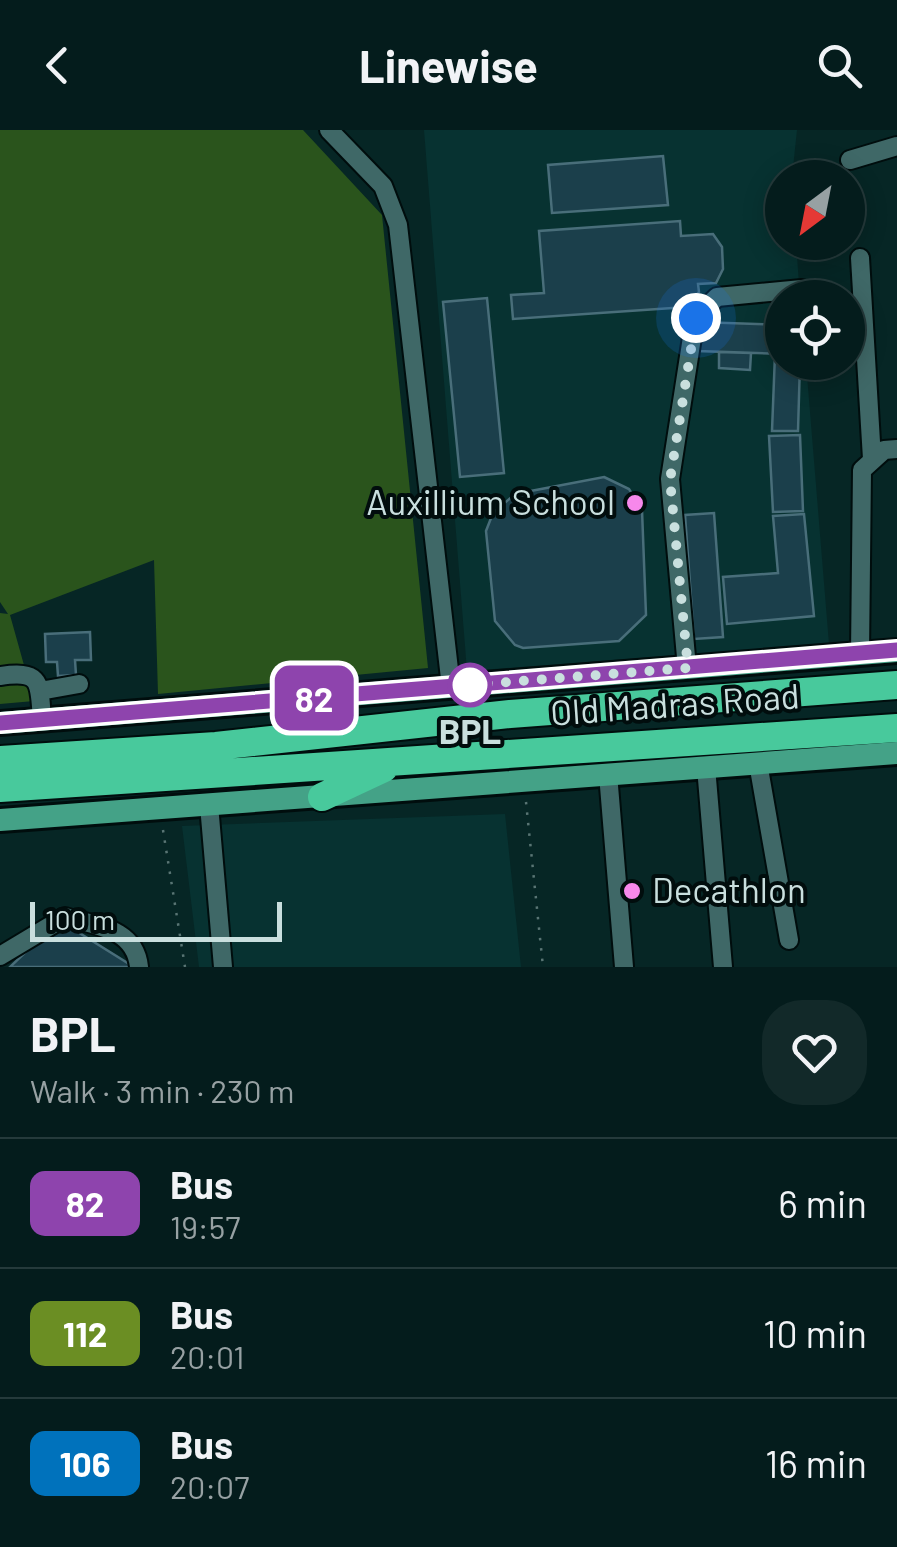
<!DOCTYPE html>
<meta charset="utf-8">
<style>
body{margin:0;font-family:Barlow,sans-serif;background:#122929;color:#f1f3f6;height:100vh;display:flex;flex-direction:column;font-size:38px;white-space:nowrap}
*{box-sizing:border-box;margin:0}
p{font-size:32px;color:#97a1a3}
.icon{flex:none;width:55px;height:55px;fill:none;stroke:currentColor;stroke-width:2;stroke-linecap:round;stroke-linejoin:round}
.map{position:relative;height:837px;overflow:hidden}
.side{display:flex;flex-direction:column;background:#041c1c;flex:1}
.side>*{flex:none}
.badge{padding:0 20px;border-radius:15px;font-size:35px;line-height:65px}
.needle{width:65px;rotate:212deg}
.buttons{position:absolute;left:765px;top:30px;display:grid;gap:20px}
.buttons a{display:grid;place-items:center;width:100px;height:100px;border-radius:50%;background:#041c1c;box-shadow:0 5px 25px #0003,0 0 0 2px #253a3b;font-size:50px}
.scale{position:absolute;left:30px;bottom:25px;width:252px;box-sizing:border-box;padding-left:10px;border:5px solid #c9dfde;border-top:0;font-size:28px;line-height:35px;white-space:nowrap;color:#c9dfde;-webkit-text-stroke:8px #010d0d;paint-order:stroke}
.you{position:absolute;width:50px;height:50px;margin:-25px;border:8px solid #fff;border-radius:50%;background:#1a73e8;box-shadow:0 0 0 15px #1a73e833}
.map>.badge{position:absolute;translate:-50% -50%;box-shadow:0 0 0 5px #fff}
.round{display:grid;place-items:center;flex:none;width:105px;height:105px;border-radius:40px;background:#122929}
.overview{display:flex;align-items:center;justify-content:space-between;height:170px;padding:0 30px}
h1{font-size:48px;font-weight:700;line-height:75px}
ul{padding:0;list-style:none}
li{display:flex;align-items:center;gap:30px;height:130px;padding:0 30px;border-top:2px solid #253a3b}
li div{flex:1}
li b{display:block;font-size:38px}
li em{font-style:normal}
li .badge{min-width:110px;font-weight:700;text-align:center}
header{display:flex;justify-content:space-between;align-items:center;height:130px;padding:0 30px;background:#041c1c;font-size:45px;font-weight:700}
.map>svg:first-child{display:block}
.built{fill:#073231}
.green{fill:#2a541c}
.building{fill:#1b3f4b;stroke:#496e7a;stroke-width:2.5}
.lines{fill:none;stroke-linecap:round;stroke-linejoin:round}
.minor-casing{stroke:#000d0d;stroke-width:22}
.major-casing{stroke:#000d0d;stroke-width:28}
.highway-casing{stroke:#000d0d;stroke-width:32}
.path{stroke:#597574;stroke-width:2.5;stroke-dasharray:2.5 8;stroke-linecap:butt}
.minor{stroke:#3f6867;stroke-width:18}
.major{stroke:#44a287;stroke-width:22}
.highway{stroke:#48c99c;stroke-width:28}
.line-casing{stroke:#fff;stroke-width:22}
.line{stroke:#8e44ad;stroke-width:15}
.walk{stroke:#c9dfde;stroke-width:10;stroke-dasharray:0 18}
.poi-dot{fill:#f788eb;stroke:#010d0d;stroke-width:4}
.stop-dot{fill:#fff;stroke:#8e44ad;stroke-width:5}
.labels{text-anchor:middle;stroke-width:8;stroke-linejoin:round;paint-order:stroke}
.poi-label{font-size:35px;fill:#c9dfde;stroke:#010d0d;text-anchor:end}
.street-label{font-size:35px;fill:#c9dfde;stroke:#010d0d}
.stop-label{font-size:35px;font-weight:bold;fill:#c9dfde;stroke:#010d0d}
</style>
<header><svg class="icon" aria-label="back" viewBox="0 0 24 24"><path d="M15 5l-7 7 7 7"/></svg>Linewise<svg class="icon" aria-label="search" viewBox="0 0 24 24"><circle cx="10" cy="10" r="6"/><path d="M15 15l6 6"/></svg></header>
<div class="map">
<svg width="897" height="837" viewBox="0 0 897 837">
<rect width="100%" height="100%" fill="#062625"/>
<!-- built -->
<path class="built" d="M424,0H797L792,47L782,48V112L796,113L800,167L782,168V232L806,233L829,514L467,541Z
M505,684L521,837H199L182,696Z"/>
<!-- green -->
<path class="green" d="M0,0H303L382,85L428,538L158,564L154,430L10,485L34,571L0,574V483L8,484L0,472Z"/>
<!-- building -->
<path class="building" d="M663,26L668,75L552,83L548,35Z
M680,91L681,106L713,104L722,117L723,139L716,153L698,154L699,162L687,177L513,189L511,165L544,163L539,101Z
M487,168L504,343L460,347L443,172Z
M698,192L782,195V224L697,221Z
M719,222L751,223L750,240L719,238Z
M775,224H782V232H800L798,301H772Z
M800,305L803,381L773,382L769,306Z
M604,347L629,359L642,380L646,485L619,511L523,518L515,515L495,491L486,401L493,383L515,364Z
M714,383L723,507L694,509L685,385Z
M804,384L814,486L727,494L723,447L778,443L773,386Z
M90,502L91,530H75L76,545L58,546L57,532H46L45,504Z
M65,794L134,837H10L52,797Z"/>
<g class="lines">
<!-- minor casing -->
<g class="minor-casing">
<path id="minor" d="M329,0L383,56L398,95L451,557
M850,30L897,16
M860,128L872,329
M860,524L862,340L884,320L897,319
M687,538L670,349L695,188L717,167L802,159
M0,546C43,540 39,553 42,590
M40,561L79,554
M758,633L789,810
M706,637L723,837
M608,644L624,837
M209,675L223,837
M0,826L65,787C97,796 135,798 139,837"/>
</g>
<!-- major casing -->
<g class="major-casing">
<path id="major" d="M0,593L897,521
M0,690L897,623"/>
</g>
<!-- highway casing -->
<g class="highway-casing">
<path id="highway" d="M0,630L216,616L510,584L897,555
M0,658L897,598
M322,667L384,638"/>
</g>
<!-- path -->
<path class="path" d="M526,672L543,837
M163,700L185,837"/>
<!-- minor -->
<use href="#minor" class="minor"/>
<!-- major -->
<use href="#major" class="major"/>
<!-- highway -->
<use href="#highway" class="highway"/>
</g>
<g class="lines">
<!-- line casing -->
<g class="line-casing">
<path id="line" d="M0,593L897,520"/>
</g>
<!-- line -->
<use href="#line" class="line"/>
<!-- walk -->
<path class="walk" d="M470,555L688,538L670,350L696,188"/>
</g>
<!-- markers -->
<g class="poi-dot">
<circle cx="635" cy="373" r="10"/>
<circle cx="632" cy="761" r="10"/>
</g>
<circle class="stop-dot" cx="470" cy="555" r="20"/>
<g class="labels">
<!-- poi labels -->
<g class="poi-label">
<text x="615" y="385">Auxillium School</text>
<text x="652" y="773" text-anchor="start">Decathlon</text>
</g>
<!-- street labels -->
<g class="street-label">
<text transform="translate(675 575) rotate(-4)" y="12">Old Madras Road</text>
</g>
<!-- stop labels -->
<g class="stop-label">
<text x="470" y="614">BPL</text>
</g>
</g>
</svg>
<div class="buttons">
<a><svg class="needle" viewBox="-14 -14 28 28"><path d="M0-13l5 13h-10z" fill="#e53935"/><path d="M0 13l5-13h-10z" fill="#97a1a3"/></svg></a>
<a><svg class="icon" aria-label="locate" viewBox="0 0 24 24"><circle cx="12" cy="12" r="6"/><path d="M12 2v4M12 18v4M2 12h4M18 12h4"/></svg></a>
</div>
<div class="scale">100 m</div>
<div class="you" style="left:696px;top:188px"></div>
<b class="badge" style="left:314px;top:568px;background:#8e44ad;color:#fff">82</b>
</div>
<section class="side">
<div class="overview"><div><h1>BPL</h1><p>Walk · 3 min · 230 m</p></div><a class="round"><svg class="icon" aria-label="heart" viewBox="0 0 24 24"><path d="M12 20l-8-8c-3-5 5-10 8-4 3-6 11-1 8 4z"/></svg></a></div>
<ul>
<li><span class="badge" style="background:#8e44ad;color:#fff">82</span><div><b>Bus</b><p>19:57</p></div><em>6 min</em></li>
<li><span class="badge" style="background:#6b8e23;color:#fff">112</span><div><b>Bus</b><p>20:01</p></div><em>10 min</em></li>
<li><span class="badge" style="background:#0072bc;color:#fff">106</span><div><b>Bus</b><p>20:07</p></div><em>16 min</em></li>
</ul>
</section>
